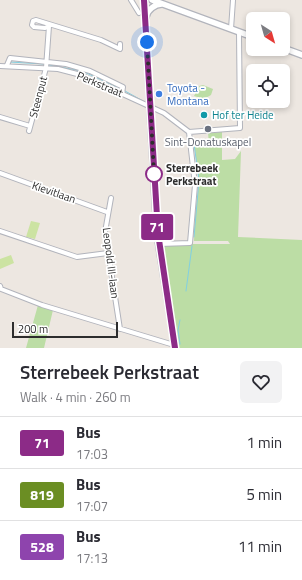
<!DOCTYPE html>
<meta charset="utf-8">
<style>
body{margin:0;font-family:"Titillium Web",sans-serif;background:#f2f2f3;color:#2b2b33;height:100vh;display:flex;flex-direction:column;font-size:15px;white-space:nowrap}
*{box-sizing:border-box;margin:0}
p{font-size:13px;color:#7c7c81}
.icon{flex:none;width:22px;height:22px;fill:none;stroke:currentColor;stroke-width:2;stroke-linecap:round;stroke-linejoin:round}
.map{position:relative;height:348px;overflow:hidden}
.side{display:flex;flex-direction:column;background:#fff;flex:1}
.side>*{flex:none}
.badge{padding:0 8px;border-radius:3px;font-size:14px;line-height:26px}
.needle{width:26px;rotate:143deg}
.controls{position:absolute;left:246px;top:12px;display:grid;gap:8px}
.controls a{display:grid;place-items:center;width:44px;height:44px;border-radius:6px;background:#fff;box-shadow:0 2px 6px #0003;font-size:20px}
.scale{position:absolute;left:12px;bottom:10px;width:106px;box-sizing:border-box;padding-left:4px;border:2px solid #2d2d2d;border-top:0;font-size:11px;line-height:14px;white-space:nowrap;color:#2d2d2d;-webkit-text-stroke:3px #fff;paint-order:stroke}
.you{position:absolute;width:20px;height:20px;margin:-10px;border:3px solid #fff;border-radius:50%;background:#1a73e8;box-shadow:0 0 0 6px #1a73e833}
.map>.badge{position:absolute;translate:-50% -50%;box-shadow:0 0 0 2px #fff}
.round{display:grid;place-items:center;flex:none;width:42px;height:42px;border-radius:6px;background:#f2f2f3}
.overview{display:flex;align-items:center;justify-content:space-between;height:68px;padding:0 20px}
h1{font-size:19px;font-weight:600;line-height:30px}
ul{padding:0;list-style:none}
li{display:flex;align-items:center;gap:12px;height:52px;padding:0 20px;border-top:1px solid #e1e1e2}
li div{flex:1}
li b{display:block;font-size:15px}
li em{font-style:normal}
li .badge{min-width:44px;font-weight:700;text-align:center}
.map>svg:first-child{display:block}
.green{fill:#bcdda5}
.pitch{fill:#cce3a2}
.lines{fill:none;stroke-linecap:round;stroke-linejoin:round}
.stream{stroke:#81d0e2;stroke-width:1}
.street-casing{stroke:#b2b4bc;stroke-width:6}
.secondary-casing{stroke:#b2b4bc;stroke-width:8}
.street{stroke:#fff;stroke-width:4}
.secondary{stroke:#fff;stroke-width:5.5}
.line-casing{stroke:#fff;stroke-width:9}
.line{stroke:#8c2b87;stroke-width:6}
.walk{stroke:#2d2d2d;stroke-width:4;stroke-dasharray:0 7.2}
.shop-dot{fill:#3f7fe0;stroke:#fff;stroke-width:1.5}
.culture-dot{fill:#0f9aa8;stroke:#fff;stroke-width:1.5}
.worship-dot{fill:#6b7280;stroke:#fff;stroke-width:1.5}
.stop-dot{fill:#fff;stroke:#8c2b87;stroke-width:2}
.labels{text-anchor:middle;stroke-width:3.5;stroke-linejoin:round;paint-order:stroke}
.street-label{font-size:11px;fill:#2d2d2d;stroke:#fff}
.shop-label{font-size:11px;fill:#366cbe;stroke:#fff;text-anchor:start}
.culture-label{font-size:11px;fill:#0d838f;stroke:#fff;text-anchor:start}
.worship-label{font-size:11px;fill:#5b616d;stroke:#fff}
.stop-label{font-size:11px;font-weight:bold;fill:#2d2d2d;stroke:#fff;text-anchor:start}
</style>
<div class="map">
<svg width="302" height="348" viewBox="0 0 302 348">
<rect width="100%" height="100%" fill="#ede7e1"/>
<!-- green -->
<path class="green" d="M203,85L213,89L211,95L204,99L194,96L199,86Z
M222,132V160L235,159L241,151L238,237L302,240V348H177L162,244H230L228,241H194L195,217L199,183L194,142L209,143L208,133Z
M38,305L53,310L44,348H26Z"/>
<!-- pitch -->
<path class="pitch" d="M31,221L40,223L35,239L26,237Z
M11,255L14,263L0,269V259Z"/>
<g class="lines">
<!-- stream -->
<path class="stream" d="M10,62L43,64
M49,65L82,71L119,88
M125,91L143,101
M194,237L199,180L194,144
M186,291L192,246
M180,344L178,330L180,320"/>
<!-- street casing -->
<g class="street-casing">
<path id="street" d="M131,0L139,13
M49,26L45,28L34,27L32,25L33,21L36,20L101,40L120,49V44
M231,29L233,0
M7,65L10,58L66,64L90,71L123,87L122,94
M0,66L58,69L81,75L164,113L189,132L240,128L239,32
M0,117L30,126
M29,131L46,68L49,26
M0,173L107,212
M111,198L105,232L120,329
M0,231L77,257L108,253
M159,244L190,243L195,185L189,132
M0,286L1,289L42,305L174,345"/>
</g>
<!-- secondary casing -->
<g class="secondary-casing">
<path id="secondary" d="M144,0L157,233L175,348
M152,0L253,37
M146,17C147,10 155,4 162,4
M283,48L302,55"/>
</g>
<!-- street -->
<use href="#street" class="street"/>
<!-- secondary -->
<use href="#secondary" class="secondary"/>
</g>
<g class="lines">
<!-- line casing -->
<g class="line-casing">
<path id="line" d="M144,0L158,233L175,348"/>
</g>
<!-- line -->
<use href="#line" class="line"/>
<!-- walk -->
<path class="walk" d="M147,42L154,174"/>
</g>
<!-- markers -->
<circle class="shop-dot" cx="159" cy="94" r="4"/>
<circle class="culture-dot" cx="204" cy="115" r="4"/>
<circle class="worship-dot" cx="208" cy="129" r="4"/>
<circle class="stop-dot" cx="154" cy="174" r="8"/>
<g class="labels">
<!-- street labels -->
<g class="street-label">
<text transform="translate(100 84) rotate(23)" y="4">Perkstraat</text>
<text transform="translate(38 97) rotate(-75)" y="4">Steenput</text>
<text transform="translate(54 192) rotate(19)" y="4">Kievitlaan</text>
<text transform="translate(111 263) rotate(83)" y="4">Leopold III-laan</text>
</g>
<!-- shop labels -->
<g class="shop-label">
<text x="167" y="92">Toyota -<tspan x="167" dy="13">Montana</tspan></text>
</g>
<!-- culture labels -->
<g class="culture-label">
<text x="212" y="119">Hof ter Heide</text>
</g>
<!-- worship labels -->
<g class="worship-label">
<text x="208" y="146">Sint-Donatuskapel</text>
</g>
<!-- stop labels -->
<g class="stop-label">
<text x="166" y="172">Sterrebeek<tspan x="166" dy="13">Perkstraat</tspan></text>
</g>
</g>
</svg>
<div class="controls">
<a><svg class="needle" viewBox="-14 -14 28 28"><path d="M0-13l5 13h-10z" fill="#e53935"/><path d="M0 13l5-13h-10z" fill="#7c7c81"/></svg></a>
<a><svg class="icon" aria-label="locate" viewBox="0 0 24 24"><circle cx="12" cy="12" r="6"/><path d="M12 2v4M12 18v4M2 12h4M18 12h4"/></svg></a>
</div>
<div class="scale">200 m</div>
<div class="you" style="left:147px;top:42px"></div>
<b class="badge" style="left:157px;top:227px;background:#8c2b87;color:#fff">71</b>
</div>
<section class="side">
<div class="overview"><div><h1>Sterrebeek Perkstraat</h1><p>Walk · 4 min · 260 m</p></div><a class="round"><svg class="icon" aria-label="heart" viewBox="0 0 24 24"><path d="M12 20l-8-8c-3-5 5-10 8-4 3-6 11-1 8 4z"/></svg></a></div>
<ul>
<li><span class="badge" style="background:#8c2b87;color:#fff">71</span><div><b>Bus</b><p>17:03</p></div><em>1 min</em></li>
<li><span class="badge" style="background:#6b8e23;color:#fff">819</span><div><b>Bus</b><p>17:07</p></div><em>5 min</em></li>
<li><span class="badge" style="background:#8e44ad;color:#fff">528</span><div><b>Bus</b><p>17:13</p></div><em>11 min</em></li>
</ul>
</section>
